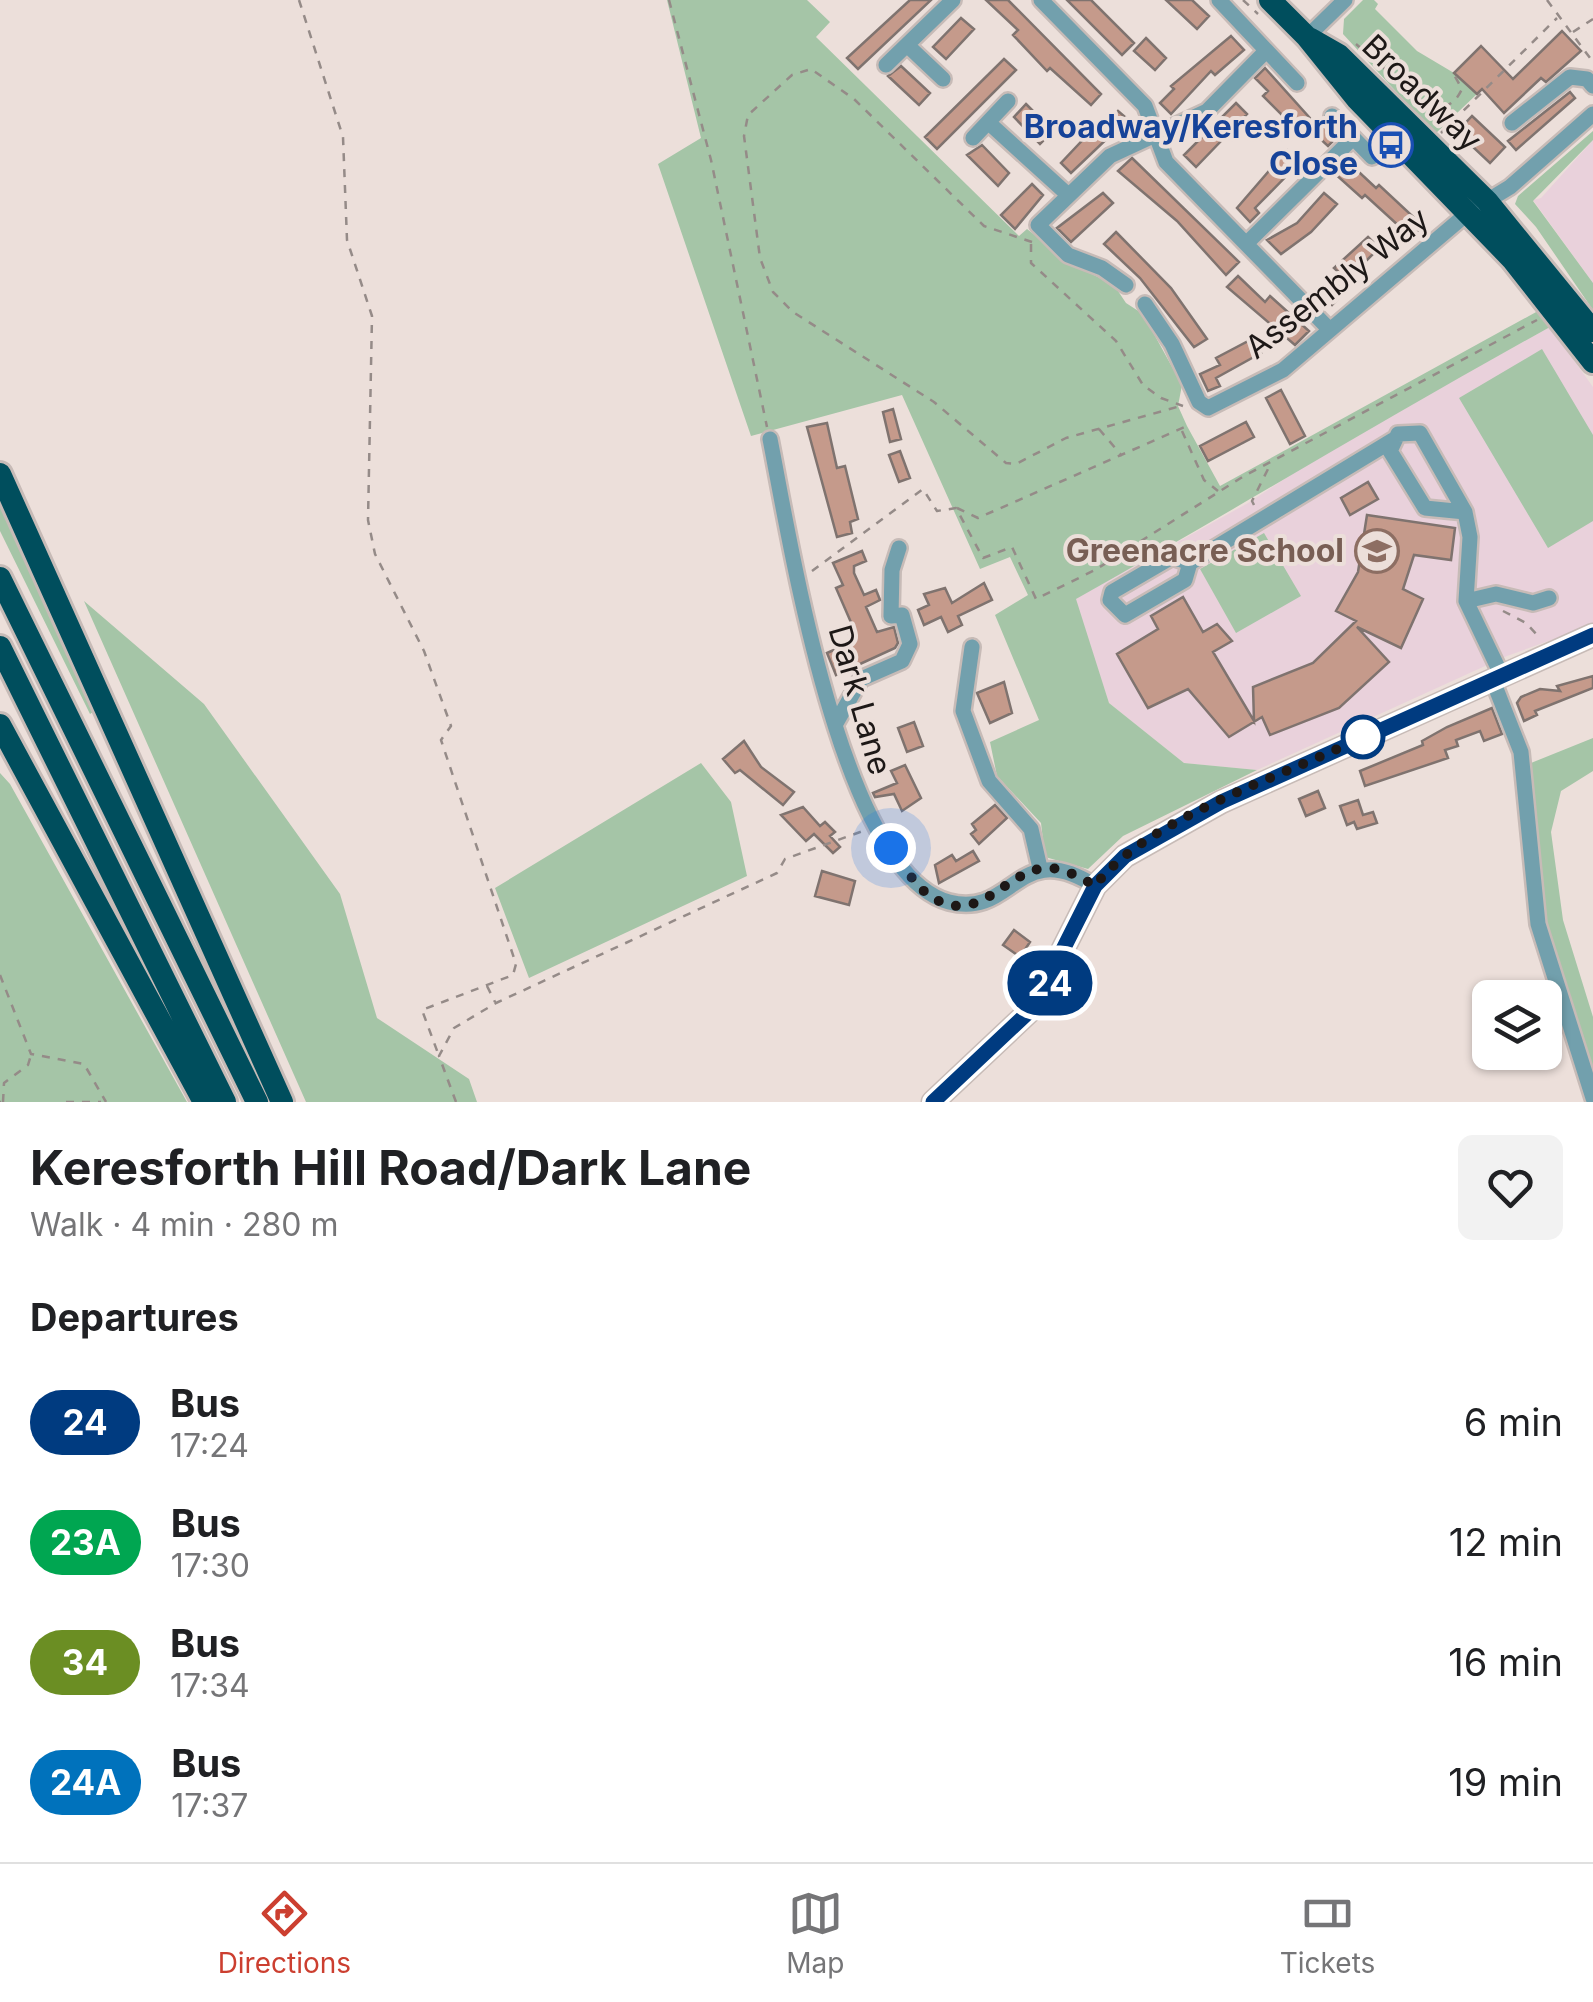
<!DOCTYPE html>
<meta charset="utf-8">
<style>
body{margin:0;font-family:Inter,sans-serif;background:#f2f2f2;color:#202124;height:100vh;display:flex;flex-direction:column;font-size:38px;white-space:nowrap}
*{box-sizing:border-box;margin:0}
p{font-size:32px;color:#757577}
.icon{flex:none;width:55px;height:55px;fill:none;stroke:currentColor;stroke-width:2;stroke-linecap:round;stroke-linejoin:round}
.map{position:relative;height:1102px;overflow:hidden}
.sheet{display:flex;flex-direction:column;background:#fff;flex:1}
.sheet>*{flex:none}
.badge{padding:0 20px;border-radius:32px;font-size:35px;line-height:65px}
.controls{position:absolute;left:1472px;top:980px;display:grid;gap:20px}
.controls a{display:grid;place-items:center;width:90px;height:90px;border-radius:15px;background:#fff;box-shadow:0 2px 8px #0004;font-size:50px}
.you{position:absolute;width:50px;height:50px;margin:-25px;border:8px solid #fff;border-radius:50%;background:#1a73e8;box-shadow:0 0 0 15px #1a73e833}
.map>.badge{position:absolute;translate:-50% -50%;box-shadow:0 0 0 5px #fff}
h2{padding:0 30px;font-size:38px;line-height:90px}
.round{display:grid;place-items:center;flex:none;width:105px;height:105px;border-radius:15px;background:#f2f2f2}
.overview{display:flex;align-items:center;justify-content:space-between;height:170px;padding:0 30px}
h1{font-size:48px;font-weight:700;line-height:75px}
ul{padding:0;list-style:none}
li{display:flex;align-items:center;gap:30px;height:120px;padding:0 30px}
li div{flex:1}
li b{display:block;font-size:38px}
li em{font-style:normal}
li .badge{min-width:110px;font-weight:700;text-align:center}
.tab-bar{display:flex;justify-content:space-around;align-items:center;height:140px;border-top:2px solid #e0e0e0;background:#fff;font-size:28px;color:#757577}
.tab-bar a{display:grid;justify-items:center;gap:5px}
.tab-bar .on{color:#cc3f30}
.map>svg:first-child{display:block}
.education{fill:#e9d1db}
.green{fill:#a5c5a7}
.building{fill:#c59a8b;stroke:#7f736f;stroke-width:2.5}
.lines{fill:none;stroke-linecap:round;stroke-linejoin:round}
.minor-casing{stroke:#c7bbb7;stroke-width:20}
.major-casing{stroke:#c7bbb7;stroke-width:25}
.highway-casing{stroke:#c7bbb7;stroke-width:28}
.path{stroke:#958b88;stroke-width:2.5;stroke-dasharray:8 8;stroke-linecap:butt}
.minor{stroke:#72a0ad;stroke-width:15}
.major{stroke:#106577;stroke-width:20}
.highway{stroke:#004e5d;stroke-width:22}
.line-casing{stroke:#fff;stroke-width:22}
.line{stroke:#003b80;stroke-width:15}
.walk{stroke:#1d1817;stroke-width:10;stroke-dasharray:0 18}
.stop-dot{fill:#fff;stroke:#003b80;stroke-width:5}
.labels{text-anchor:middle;stroke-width:8;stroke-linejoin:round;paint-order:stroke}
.street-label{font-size:32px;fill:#1d1817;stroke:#ecdfda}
.transit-label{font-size:32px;font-weight:bold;fill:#164399;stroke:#ecdfda;text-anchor:end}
.education-label{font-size:32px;font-weight:bold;fill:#785e54;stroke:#ecdfda;text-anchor:end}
</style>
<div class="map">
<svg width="1593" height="1102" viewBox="0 0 1593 1102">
<rect width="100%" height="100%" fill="#ecdfda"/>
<!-- education -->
<path class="education" d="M1593,140V283L1533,200L1541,198Z
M1550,327L1593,387V625L1507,656L1257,770L1184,763L1109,703L1075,599L1248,503L1341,442Z"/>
<!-- green -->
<path class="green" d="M667,0H807L830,22L816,37L1019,236L1027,229L1074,265L1114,285L1126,303L1143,314L1182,385L1178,406L1187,426L1220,486L1538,311L1550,327C1390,415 1235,510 1076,599L1109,703L1184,763L1257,770L1123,836L1088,869L1045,857L1041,823L997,776L990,742L1039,720L995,615L1028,595L1010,557L980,569L902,395L751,436L658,164L701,138Z
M1363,0H1374L1378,4L1375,9L1417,51L1454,73L1477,94L1435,134L1343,34L1344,19Z
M1593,131V140L1533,201L1593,283V310L1536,227L1515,204L1518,196Z
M1542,349L1593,435V521L1548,548L1459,398Z
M0,493L96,710L90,714L0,531Z
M1264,533L1301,596L1236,633L1200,569Z
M84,601L204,704L340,894L377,1018L469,1079L477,1102H306Z
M1593,738V771L1561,791L1551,832L1563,920L1593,1017V1089L1543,924L1526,765Z
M701,763L731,802L747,876L529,978L495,888Z
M0,773L10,784L187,1102H0Z"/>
<!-- building -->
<path class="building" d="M910,0H931L858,69L847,58Z
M986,0H1008L1101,94L1091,105L1050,68L1047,71L1013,35L1018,30Z
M1067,0H1091L1134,43L1122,55Z
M1166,0H1192L1209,16L1197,29Z
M961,18L974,29L946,59L933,47Z
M1562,31L1581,51L1546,82L1541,78L1504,113L1482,89L1477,94L1454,73L1481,46L1513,79Z
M1231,36L1244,50L1215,75L1211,71L1171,114L1160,103L1174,89L1171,86Z
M1146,38L1166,58L1155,70L1134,51Z
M1004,59L1016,70L937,149L925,137Z
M901,66L930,93L919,105L888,76Z
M1265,68L1317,126L1305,138L1263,96L1268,91L1255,78Z
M1570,92L1575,98L1516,150L1508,141Z
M1236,103L1247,114L1196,167L1184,155Z
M1026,104L1053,131L1040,144L1014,117Z
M1118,111L1131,122L1119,135L1115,131L1071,173L1061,163L1094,128L1099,133Z
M1472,116L1505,147L1490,163L1457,132Z
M1325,125L1337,137L1328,146L1316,135Z
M982,145L1009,173L998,186L967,155Z
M1287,150L1300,162L1255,208L1259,213L1250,222L1237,208Z
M1132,158L1239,262L1226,275L1177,221L1118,171Z
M1346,160L1376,188L1379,185L1423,226L1411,237L1365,195L1362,198L1334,173Z
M1032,184L1043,195L1015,229L1001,215Z
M1103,193L1113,203L1071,242L1057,228Z
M1324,193L1337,204L1311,232L1281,254L1267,240L1297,223Z
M1116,232L1171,288L1207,339L1194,347L1140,278L1104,244Z
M1368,237L1379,248L1347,280L1334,268Z
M1238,276L1265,302L1270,296L1309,331L1295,345L1227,287Z
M1335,283L1344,292L1332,305L1322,296Z
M1254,338L1261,353L1216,378L1220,386L1208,391L1200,374L1220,365L1216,358Z
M1281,390L1305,436L1290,444L1266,398Z
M893,409L901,439L890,442L883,412Z
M1246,422L1254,437L1208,461L1200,446Z
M827,423L837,468L845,466L858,519L850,522L852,533L837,537L807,427Z
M900,451L910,478L899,482L889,455Z
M1368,482L1378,499L1350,515L1341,498Z
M1367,515L1455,528L1451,560L1414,555L1403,589L1423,599L1401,648L1357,627L1389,662L1339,708L1270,735L1262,717L1229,737L1188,689L1148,708L1117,654L1158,629L1151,616L1183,597L1203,632L1217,624L1232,641L1213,652L1254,721L1253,687L1313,663L1356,621L1336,611L1358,572Z
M862,551L866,561L854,566V573L864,595L876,590L880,600L866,607L877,632L894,627L898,643L895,648L836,675L827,653L852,642L847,630L853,627L836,588L843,585L833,563Z
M984,583L992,600L958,616L962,625L948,632L941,617L924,625L918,610L929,605L924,594L945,588L952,603Z
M1593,676V688L1535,711L1537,715L1524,721L1517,703L1521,697L1540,689L1560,691L1557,686Z
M1004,682L1012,713L990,723L977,693Z
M1492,708L1502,734L1484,741L1480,731L1456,740L1458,746L1445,750L1448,758L1365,786L1360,771L1423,745L1422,741L1447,727Z
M914,722L923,746L907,752L898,728Z
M744,741L761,767L794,792L783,805L740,770L735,773L723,759Z
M905,765L921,798L902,811L894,794L875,797L873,793L897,783L891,771Z
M1318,791L1325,808L1306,816L1299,799Z
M1358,800L1363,815L1373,812L1377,823L1357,829L1354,822L1347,825L1340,806Z
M995,805L1007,818L979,844L971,834L976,830L972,824Z
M803,807L820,826L825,822L835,832L830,836L840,847L833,853L814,834L806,841L781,815Z
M973,851L979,861L939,883L935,865L952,855L956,861Z
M822,871L855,881L849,905L815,896Z
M1014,930L1030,942L1020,957L1003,945Z"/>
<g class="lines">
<!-- minor casing -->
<g class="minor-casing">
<path id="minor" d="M1041,0L1145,106L1166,162L1329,329
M1219,0L1297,83
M1307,37L1345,0
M907,45L943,79
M886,65L953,0
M1332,116L1372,157
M989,123L1066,193
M1512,123L1570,77L1587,79L1593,86
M973,138L1008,101
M1248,242L1353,138
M1126,285L1102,268L1068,255L1038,225L1110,156L1207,111L1265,52
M1145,304L1172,344L1199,402L1208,408L1283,370L1469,212L1510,187L1593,114
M770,439C790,539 841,873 949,902C1014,919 1017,836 1095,886
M1465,512L1425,508L1390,451L1398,434L1420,433L1465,512L1470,537L1466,601L1501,674L1495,686L1521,752L1538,924L1593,1098
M1190,563L1185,580L1125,615L1110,600L1112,592L1172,557L1190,563L1393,440
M1466,601L1496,594L1533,603L1549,598
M972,647L963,711L989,781L1031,829L1040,868
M835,725L861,679L902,661L910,644L902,615L891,616L892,570L899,548"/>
</g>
<!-- major casing -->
<g class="major-casing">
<path id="major" d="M933,1102L1034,1007L1095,886L1125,856L1221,802L1593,635"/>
</g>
<!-- highway casing -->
<g class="highway-casing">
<path id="highway" d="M1270,0L1307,37L1357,99L1512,259L1593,362
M1311,39L1339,55L1487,201L1593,331
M0,474L282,1102
M0,578L257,1102
M0,647L225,1102
M0,725L204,1102"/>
</g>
<!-- path -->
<path class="path" d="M299,0L343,137L347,240L372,316L368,520L375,554L424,651L451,726L441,740L516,964L513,975L422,1010L439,1056
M669,0L711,160L767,427
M1243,0L1258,14
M1547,0L1593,62
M1573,32L1593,19
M1356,44L1430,108C1446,108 1455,104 1462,89L1452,71
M1441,133L1557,18
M1032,242L984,226L854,99L811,69L792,75L748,115L744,136L760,258L773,292L793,312L934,402L1006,463L1016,464L1066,438L1177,407
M1031,244V263L1116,341L1143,385L1161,398L1183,406
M1099,429L1122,456
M1182,431L1204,480L1218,491
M1254,505L1252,501L1271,463
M957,508L978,518L1187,426
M812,571L923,489L937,511L956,508L983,558L1012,547L1036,599L1095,570L1244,476L1537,320
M1503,611L1526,623L1540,638
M0,975L31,1054L84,1064L106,1102
M487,986L495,1002
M0,1102H1
M3,1102L4,1083L28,1065L31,1055
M66,1102H101
M456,1102L439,1056L454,1028L496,1003L777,873L785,859L863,831"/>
<!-- minor -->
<use href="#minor" class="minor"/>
<!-- major -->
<use href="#major" class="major"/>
<!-- highway -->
<use href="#highway" class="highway"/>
</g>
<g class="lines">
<!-- line casing -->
<g class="line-casing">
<path id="line" d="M933,1102L1034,1007L1095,886L1125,856L1221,802L1593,635"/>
</g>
<!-- line -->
<use href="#line" class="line"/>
<!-- walk -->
<path class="walk" d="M891,848C901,862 912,881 925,892C976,933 1004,871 1045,868C1062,867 1080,877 1095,886C1146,818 1285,776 1363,737"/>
</g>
<!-- icons -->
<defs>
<g id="bus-ring" transform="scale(2.25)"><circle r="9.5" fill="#ecdfda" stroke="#1a4fb4" stroke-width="1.5"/><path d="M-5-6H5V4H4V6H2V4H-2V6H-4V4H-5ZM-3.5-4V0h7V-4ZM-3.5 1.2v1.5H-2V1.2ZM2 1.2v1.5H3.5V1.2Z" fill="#1a4fb4"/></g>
<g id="school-ring" transform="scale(2.25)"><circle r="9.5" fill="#ecdfda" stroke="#8d6e63" stroke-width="1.5"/><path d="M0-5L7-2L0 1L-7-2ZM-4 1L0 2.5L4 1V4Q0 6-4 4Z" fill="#8d6e63"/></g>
</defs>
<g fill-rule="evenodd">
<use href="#bus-ring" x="1391" y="145"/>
<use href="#school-ring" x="1377" y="551"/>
</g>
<!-- markers -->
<circle class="stop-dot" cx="1363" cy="737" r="20"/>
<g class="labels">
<!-- street labels -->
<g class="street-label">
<text transform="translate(1422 93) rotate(44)" y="11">Broadway</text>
<text transform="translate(1337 283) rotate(-38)" y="11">Assembly Way</text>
<text transform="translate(860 700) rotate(74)" y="11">Dark Lane</text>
</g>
<!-- transit labels -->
<g class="transit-label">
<text x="1358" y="138">Broadway/Keresforth<tspan x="1358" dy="37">Close</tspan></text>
</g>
<!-- education labels -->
<g class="education-label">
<text x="1344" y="562">Greenacre School</text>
</g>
</g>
</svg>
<div class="controls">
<a><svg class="icon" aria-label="layers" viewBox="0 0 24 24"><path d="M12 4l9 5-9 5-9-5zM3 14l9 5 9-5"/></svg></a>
</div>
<div class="you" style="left:891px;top:848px"></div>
<b class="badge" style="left:1050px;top:983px;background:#003b80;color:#fff">24</b>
</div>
<section class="sheet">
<div class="overview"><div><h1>Keresforth Hill Road/Dark Lane</h1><p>Walk · 4 min · 280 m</p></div><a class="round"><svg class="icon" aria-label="heart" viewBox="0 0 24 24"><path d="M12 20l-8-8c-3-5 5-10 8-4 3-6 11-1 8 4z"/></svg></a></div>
<h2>Departures</h2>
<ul>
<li><span class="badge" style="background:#003b80;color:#fff">24</span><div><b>Bus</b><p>17:24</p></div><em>6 min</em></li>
<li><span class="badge" style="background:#00a651;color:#fff">23A</span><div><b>Bus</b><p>17:30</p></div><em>12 min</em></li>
<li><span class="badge" style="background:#6b8e23;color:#fff">34</span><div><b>Bus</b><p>17:34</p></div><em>16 min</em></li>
<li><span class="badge" style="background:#0072bc;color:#fff">24A</span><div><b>Bus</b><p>17:37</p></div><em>19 min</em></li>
</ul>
</section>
<nav class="tab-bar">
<a class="on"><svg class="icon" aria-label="directions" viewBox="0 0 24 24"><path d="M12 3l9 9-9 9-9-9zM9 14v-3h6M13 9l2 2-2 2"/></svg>Directions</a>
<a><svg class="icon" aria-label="map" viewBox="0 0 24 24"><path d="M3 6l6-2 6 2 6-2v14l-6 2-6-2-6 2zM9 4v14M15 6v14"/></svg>Map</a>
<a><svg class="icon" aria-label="tickets" viewBox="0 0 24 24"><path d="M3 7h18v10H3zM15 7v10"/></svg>Tickets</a>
</nav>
